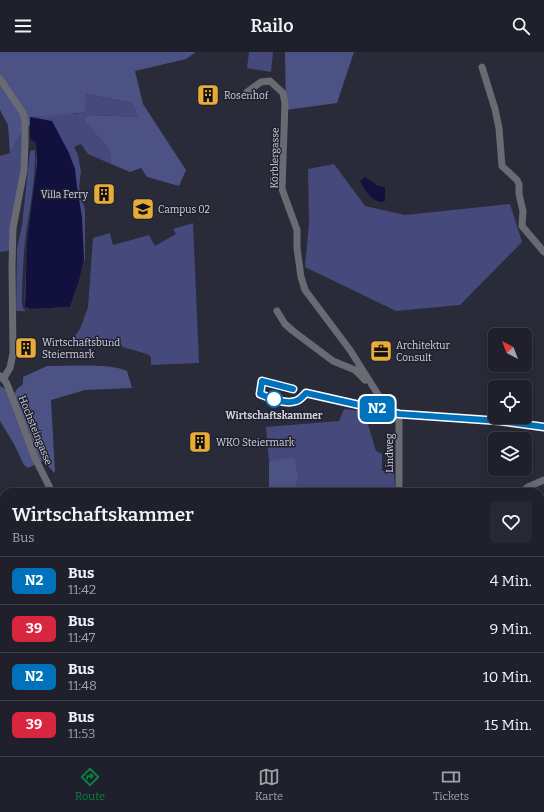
<!DOCTYPE html>
<html lang="de">
<meta charset="utf-8">
<style>
body{margin:0;font-family:Bitter,serif;background:#272833;color:#f1f3f6;height:100vh;display:flex;flex-direction:column;font-size:15px;white-space:nowrap}
*{box-sizing:border-box;margin:0}
p{font-size:13px;color:#a1a3a9}
.icon{flex:none;width:22px;height:22px;fill:none;stroke:currentColor;stroke-width:2;stroke-linecap:round;stroke-linejoin:round}
.map{position:relative;flex:1;overflow:hidden}
.side{position:absolute;left:0px;top:436px;width:544px;height:268px;display:flex;flex-direction:column;background:#1f202b;border-radius:12px 12px 0 0;box-shadow:0 2px 10px #0003,0 0 0 1px #3c3e47}
.side>*{flex:none}
.badge{padding:0 8px;border-radius:6px;font-size:14px;line-height:26px}
.needle{width:26px;rotate:318deg}
.controls{position:absolute;left:488px;top:276px;display:grid;gap:8px}
.controls a{display:grid;place-items:center;width:44px;height:44px;border-radius:6px;background:#1f202b;box-shadow:0 2px 10px #0003,0 0 0 1px #3c3e47;font-size:20px}
.map>.badge{position:absolute;translate:-50% -50%;box-shadow:0 0 0 2px #fff}
.round{display:grid;place-items:center;flex:none;width:42px;height:42px;border-radius:6px;background:#272833}
.overview{display:flex;align-items:center;justify-content:space-between;height:68px;padding:0 12px}
h1{font-size:19px;font-weight:600;line-height:30px}
ul{padding:0;list-style:none}
li{display:flex;align-items:center;gap:12px;height:48px;padding:0 12px;border-top:1px solid #3c3e47}
li div{flex:1}
li b{display:block;font-size:15px}
li em{font-style:normal}
li .badge{min-width:44px;font-weight:700;text-align:center}
header{display:flex;justify-content:space-between;align-items:center;height:52px;padding:0 12px;background:#1f202b;font-size:18px;font-weight:600}
.tabs{display:flex;justify-content:space-around;align-items:center;height:56px;border-top:1px solid #3c3e47;background:#1f202b;font-size:11px;color:#a1a3a9}
.tabs a{display:grid;justify-items:center;gap:2px}
.tabs .selected{color:#0b8043}
.map>svg:first-child{display:block}
.green{fill:#45497b}
.forest{fill:#4d5285}
.water{fill:#12103d}
.lines{fill:none;stroke-linecap:round;stroke-linejoin:round}
.street{stroke:#696a72;stroke-width:7}
.primary{stroke:#a6a8b8;stroke-width:10}
.line-casing{stroke:#fff;stroke-width:9}
.line{stroke:#0072bc;stroke-width:6}
.stop-dot{fill:#fff;stroke:#0072bc;stroke-width:2}
.labels{text-anchor:middle;stroke-width:3;stroke-linejoin:round;paint-order:stroke}
.poi-label{font-size:10px;fill:#d3d4de;stroke:#1f212f;text-anchor:start}
.street-label{font-size:10px;fill:#d3d4de;stroke:#1f212f}
.stop-label{font-size:10px;font-weight:bold;fill:#d3d4de;stroke:#1f212f}
</style>
<header><svg class="icon" aria-label="menu" viewBox="0 0 24 24"><path d="M4 6h16M4 12h16M4 18h16"/></svg>Railo<svg class="icon" aria-label="search" viewBox="0 0 24 24"><circle cx="10" cy="10" r="6"/><path d="M15 15l6 6"/></svg></header>
<div class="map">
<svg width="544" height="704" viewBox="0 0 544 704">
<rect width="100%" height="100%" fill="#292b39"/>
<!-- green -->
<path class="green" d="M249,0H273L271,20L247,16Z
M86,42L132,51L138,65L89,63L83,68L108,96L110,102L111,112L88,102L81,92L74,95L78,103L81,120L79,135L85,158V209H84L79,229L70,255L27,257L25,255C24,244 25,233 26,221C28,178 38,134 36,91L30,87V65L50,62H76Z
M25,75L12,198L0,200V104L10,101Z
M35,98C36,129 29,159 25,190C23,210 22,231 22,251L23,256L26,259H16L17,197L22,173L30,99Z
M334,112L365,154L405,163L510,152L522,190L460,253L396,259L305,215L309,171L308,117Z
M193,171L199,311L151,313V305L147,302L102,289L70,291L80,277L88,255L93,186L110,181L113,193L149,183L155,194L176,182L173,177Z
M344,357L364,359L376,399L382,402V419H394L395,440H296L294,438L299,425L294,407L269,409L266,375L339,369Z"/>
<!-- forest -->
<path class="forest" d="M0,0H196L186,7L135,19L143,52L186,118L179,134L147,125L141,116L130,120L111,112L110,102L108,96L83,68L89,63L138,65L132,51L86,42L85,59C70,64 47,63 30,65V73L25,75L10,101L8,73L0,58Z
M285,0H354L337,51L286,58Z
M47,314C67,314 111,311 127,319L132,336L85,338L51,348L55,421C49,417 49,412 42,409L28,416L24,413L14,392L0,369V334L14,342L17,337L23,332V325Z
M294,406L299,425L294,438L287,440H269V409Z"/>
<!-- water -->
<path class="water" d="M30,65L52,69L69,101L75,117L77,135L82,165L84,208L79,229L70,255L29,257L25,255L27,192L37,111L36,91L30,87Z
M365,125L378,134L385,135V149L380,150C370,147 365,138 360,129Z"/>
<g class="lines">
<!-- street -->
<path class="street" d="M482,15L495,57L499,76L502,114L517,128L519,132V142L523,159L522,174L544,200
M0,27L23,61L25,69V92L24,118L13,176L12,214L13,301L10,316L3,327
M247,40L261,30L270,29L283,41L285,51L282,137L297,178V196L301,225L305,238L350,298L389,360
M277,259L285,272L293,279L333,309L355,318L365,328
M0,324L6,330L9,337L35,406L52,440
M306,341L399,362L500,369L544,375
M399,362V440
M522,440L528,435L544,428
M0,573L4,576
M540,580L544,582
M75,704L76,700
M182,704V700
M389,704V700"/>
<!-- primary -->
<path class="primary" d="M0,631L4,630
M0,640H4
M264,700L270,704
M326,700L333,704
M293,704L297,700"/>
</g>
<g class="lines">
<!-- line casing -->
<g class="line-casing">
<path id="line" d="M293,337L262,329L260,342C270,346 285,353 296,349C300,348 303,344 306,341L399,362L500,369L544,375"/>
</g>
<!-- line -->
<use href="#line" class="line"/>
</g>
<!-- icons -->
<defs>
<g id="building-square" transform="scale(1.15)"><rect x="-9" y="-9" width="18" height="18" rx="4" fill="#e9ab37" stroke="#1f212f"/><path d="M-4-6H4V6H1V3H-1V6H-4ZM-2.5-4.3h1.7v1.8h-1.7ZM.8-4.3h1.7v1.8H.8ZM-2.5-1h1.7V.8h-1.7ZM.8-1h1.7V.8H.8Z" fill="#111"/></g>
<g id="university-square" transform="scale(1.15)"><rect x="-9" y="-9" width="18" height="18" rx="4" fill="#e9ab37" stroke="#1f212f"/><path d="M0-5L7-2L0 1L-7-2ZM-4 1L0 2.5L4 1V4Q0 6-4 4Z" fill="#111"/></g>
<g id="office-square" transform="scale(1.15)"><rect x="-9" y="-9" width="18" height="18" rx="4" fill="#e9ab37" stroke="#1f212f"/><path d="M-6-3h4V-5.5h4V-3h4V5H-6ZM-1-4.5V-3h2v-1.5ZM-6 0V1H6V0Z" fill="#111"/></g>
</defs>
<g fill-rule="evenodd">
<use href="#building-square" x="208" y="43"/>
<use href="#building-square" x="104" y="142"/>
<use href="#university-square" x="143" y="157"/>
<use href="#building-square" x="26" y="296"/>
<use href="#office-square" x="381" y="299"/>
<use href="#building-square" x="200" y="390"/>
</g>
<!-- markers -->
<circle class="stop-dot" cx="274" cy="347" r="8"/>
<g class="labels">
<!-- poi labels -->
<g class="poi-label">
<text x="224" y="47">Rosenhof</text>
<text x="88" y="146" text-anchor="end">Villa Ferry</text>
<text x="158" y="161">Campus 02</text>
<text x="42" y="294">Wirtschaftsbund<tspan x="42" dy="12">Steiermark</tspan></text>
<text x="396" y="297">Architektur<tspan x="396" dy="12">Consult</tspan></text>
<text x="216" y="394">WKO Steiermark</text>
</g>
<!-- street labels -->
<g class="street-label">
<text transform="translate(274 106) rotate(-89)" y="4">Körblergasse</text>
<text transform="translate(36 378) rotate(68)" y="4">Hochsteingasse</text>
<text transform="translate(389 401) rotate(-90)" y="4">Lindweg</text>
</g>
<!-- stop labels -->
<g class="stop-label">
<text x="274" y="367">Wirtschaftskammer</text>
</g>
</g>
</svg>
<div class="controls">
<a><svg class="needle" viewBox="-14 -14 28 28"><path d="M0-13l5 13h-10z" fill="#e53935"/><path d="M0 13l5-13h-10z" fill="#a1a3a9"/></svg></a>
<a><svg class="icon" aria-label="locate" viewBox="0 0 24 24"><circle cx="12" cy="12" r="6"/><path d="M12 2v4M12 18v4M2 12h4M18 12h4"/></svg></a>
<a><svg class="icon" aria-label="layers" viewBox="0 0 24 24"><path d="M12 4l9 5-9 5-9-5zM3 14l9 5 9-5"/></svg></a>
</div>
<b class="badge" style="left:377px;top:357px;background:#0072bc;color:#fff">N2</b>
<section class="side">
<div class="overview"><div><h1>Wirtschaftskammer</h1><p>Bus</p></div><a class="round"><svg class="icon" aria-label="heart" viewBox="0 0 24 24"><path d="M12 20l-8-8c-3-5 5-10 8-4 3-6 11-1 8 4z"/></svg></a></div>
<ul>
<li><span class="badge" style="background:#0072bc;color:#fff">N2</span><div><b>Bus</b><p>11:42</p></div><em>4 Min.</em></li>
<li><span class="badge" style="background:#d7263d;color:#fff">39</span><div><b>Bus</b><p>11:47</p></div><em>9 Min.</em></li>
<li><span class="badge" style="background:#0072bc;color:#fff">N2</span><div><b>Bus</b><p>11:48</p></div><em>10 Min.</em></li>
<li><span class="badge" style="background:#d7263d;color:#fff">39</span><div><b>Bus</b><p>11:53</p></div><em>15 Min.</em></li>
</ul>
</section>
</div>
<nav class="tabs">
<a class="selected"><svg class="icon" aria-label="directions" viewBox="0 0 24 24"><path d="M12 3l9 9-9 9-9-9zM9 14v-3h6M13 9l2 2-2 2"/></svg>Route</a>
<a><svg class="icon" aria-label="map" viewBox="0 0 24 24"><path d="M3 6l6-2 6 2 6-2v14l-6 2-6-2-6 2zM9 4v14M15 6v14"/></svg>Karte</a>
<a><svg class="icon" aria-label="tickets" viewBox="0 0 24 24"><path d="M3 7h18v10H3zM15 7v10"/></svg>Tickets</a>
</nav>
